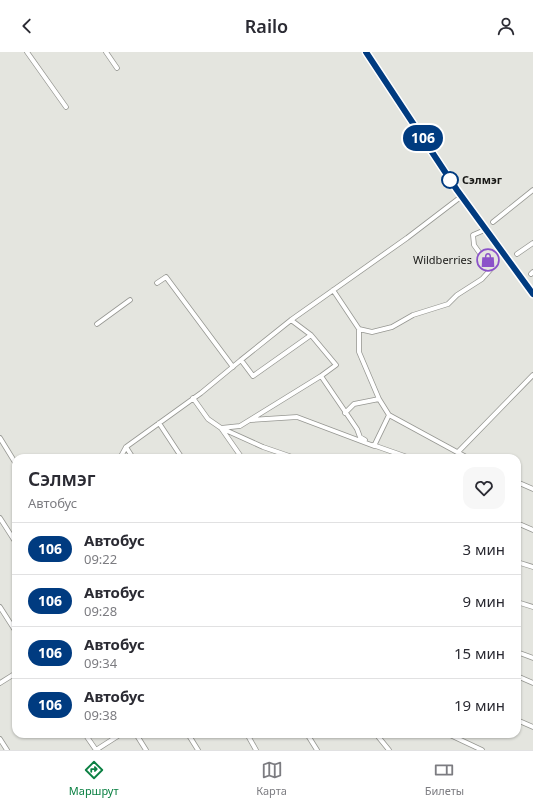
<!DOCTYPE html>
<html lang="ru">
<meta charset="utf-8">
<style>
body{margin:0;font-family:"Noto Sans",sans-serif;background:#f7f7f7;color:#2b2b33;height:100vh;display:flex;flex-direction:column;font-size:15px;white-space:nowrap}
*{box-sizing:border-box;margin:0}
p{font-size:13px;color:#7c7c81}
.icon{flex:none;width:22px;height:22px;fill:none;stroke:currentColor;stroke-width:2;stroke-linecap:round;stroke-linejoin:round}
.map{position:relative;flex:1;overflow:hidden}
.sheet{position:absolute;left:12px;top:402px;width:509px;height:284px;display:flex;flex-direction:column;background:#fff;border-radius:12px;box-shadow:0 1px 3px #0004}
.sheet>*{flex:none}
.badge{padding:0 8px;border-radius:13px;font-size:14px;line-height:26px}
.map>.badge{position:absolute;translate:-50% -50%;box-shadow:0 0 0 2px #fff}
.round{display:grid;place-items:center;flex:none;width:42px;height:42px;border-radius:12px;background:#f7f7f7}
.head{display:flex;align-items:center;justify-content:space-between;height:68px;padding:0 16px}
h1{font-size:19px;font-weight:600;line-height:30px}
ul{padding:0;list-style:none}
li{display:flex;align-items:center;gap:12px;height:52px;padding:0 16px;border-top:1px solid #e1e1e2}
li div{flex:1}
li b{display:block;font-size:15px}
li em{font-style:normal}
li .badge{min-width:44px;font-weight:700;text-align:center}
header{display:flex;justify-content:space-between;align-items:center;height:52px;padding:0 16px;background:#fff;font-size:18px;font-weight:600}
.dock{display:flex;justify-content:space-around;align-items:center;height:56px;border-top:1px solid #e1e1e2;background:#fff;font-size:11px;color:#7c7c81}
.dock a{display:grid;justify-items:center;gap:2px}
.dock .active{color:#0b8043}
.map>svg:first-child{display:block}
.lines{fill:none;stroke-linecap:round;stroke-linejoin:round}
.street-casing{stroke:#969792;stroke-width:5.5}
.secondary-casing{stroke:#969792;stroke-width:7}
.street{stroke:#fff;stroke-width:4}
.secondary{stroke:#f4eefe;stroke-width:5.5}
.line-casing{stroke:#fff;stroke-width:9}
.line{stroke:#003b80;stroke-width:6}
.stop-dot{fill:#fff;stroke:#003b80;stroke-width:2}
.labels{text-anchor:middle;stroke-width:4;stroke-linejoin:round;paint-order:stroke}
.stop-label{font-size:11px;font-weight:bold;fill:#181816;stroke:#e4e5df;text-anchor:start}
.poi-label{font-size:11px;fill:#181816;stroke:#e4e5df;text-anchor:end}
</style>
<header><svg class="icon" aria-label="back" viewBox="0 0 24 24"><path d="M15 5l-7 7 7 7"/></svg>Railo<svg class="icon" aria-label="person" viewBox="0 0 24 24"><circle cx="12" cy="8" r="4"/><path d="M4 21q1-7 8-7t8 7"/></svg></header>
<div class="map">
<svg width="533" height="698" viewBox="0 0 533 698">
<rect width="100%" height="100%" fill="#e4e5df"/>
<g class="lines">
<!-- street casing -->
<g class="street-casing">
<path id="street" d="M27,0L66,55
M106,0L117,16
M493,170L533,138
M517,202L533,191
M531,222L533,220
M157,231L166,225L233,315
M333,238L359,277L372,280L392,275L413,263L448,252L457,243L482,227L491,217L474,193L473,183L487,177
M97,272L130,248
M359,277V300L379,347L389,363L468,406
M311,283L253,324L241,308L291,268L407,186L462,144
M321,324L357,377L360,385L365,388
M193,346L208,367L221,376L242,406
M345,361L354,352L379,347
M251,368L297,365L374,394L389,363
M159,371L182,406
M221,376L240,374L321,324L336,313L311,283L291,268
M221,376L263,395L295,406
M0,386L16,412
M373,393L410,406
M126,395L133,406
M458,400L533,323
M120,406L126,395L201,341L241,308
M517,430L533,437
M0,466L16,491
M517,471L533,478
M517,510L533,515
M517,550L533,555
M0,555L16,580
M517,600L533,606
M517,624L533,631
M0,631L16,621
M517,668L533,675
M85,682L96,698
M136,682L146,698
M188,682L198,698
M247,682L256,698
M307,682L317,698
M376,682L389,698
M448,682L482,698
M0,687L7,698
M96,698L121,682"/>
</g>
<!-- secondary casing -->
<g class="secondary-casing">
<path id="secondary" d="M366,0L457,138L533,242"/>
</g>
<!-- street -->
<use href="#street" class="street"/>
<!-- secondary -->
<use href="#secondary" class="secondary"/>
</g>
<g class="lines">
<!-- line casing -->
<g class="line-casing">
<path id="line" d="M366,0L457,138L533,242"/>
</g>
<!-- line -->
<use href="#line" class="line"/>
</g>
<!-- icons -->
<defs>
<g id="shop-ring" transform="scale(1.15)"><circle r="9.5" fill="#e4e5df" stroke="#8b52c9" stroke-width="1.5"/><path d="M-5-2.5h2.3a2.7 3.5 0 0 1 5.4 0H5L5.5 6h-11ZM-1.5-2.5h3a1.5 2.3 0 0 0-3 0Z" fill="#8b52c9"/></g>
</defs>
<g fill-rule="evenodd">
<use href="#shop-ring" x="488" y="208"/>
</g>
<!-- markers -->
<circle class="stop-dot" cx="450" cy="128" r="8"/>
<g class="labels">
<!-- stop labels -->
<g class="stop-label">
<text x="462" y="132">Сэлмэг</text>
</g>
<!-- poi labels -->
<g class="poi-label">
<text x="472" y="212">Wildberries</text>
</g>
</g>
</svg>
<b class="badge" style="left:423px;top:86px;background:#003b80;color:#fff">106</b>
<section class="sheet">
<div class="head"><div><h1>Сэлмэг</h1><p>Автобус</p></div><a class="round"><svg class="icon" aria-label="heart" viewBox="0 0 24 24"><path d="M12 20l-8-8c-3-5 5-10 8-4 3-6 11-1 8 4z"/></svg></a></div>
<ul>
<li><span class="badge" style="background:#003b80;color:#fff">106</span><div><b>Автобус</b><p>09:22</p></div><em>3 мин</em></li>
<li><span class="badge" style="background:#003b80;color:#fff">106</span><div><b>Автобус</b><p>09:28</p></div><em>9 мин</em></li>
<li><span class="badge" style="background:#003b80;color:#fff">106</span><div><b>Автобус</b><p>09:34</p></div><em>15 мин</em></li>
<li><span class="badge" style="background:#003b80;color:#fff">106</span><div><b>Автобус</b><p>09:38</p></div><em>19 мин</em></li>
</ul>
</section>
</div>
<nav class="dock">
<a class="active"><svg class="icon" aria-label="directions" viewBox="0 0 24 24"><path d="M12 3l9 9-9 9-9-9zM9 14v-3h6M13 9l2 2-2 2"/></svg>Маршрут</a>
<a><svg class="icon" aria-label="map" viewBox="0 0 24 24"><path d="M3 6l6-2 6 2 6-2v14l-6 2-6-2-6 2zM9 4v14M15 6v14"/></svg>Карта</a>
<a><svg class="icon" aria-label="tickets" viewBox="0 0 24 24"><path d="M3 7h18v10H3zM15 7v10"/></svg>Билеты</a>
</nav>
